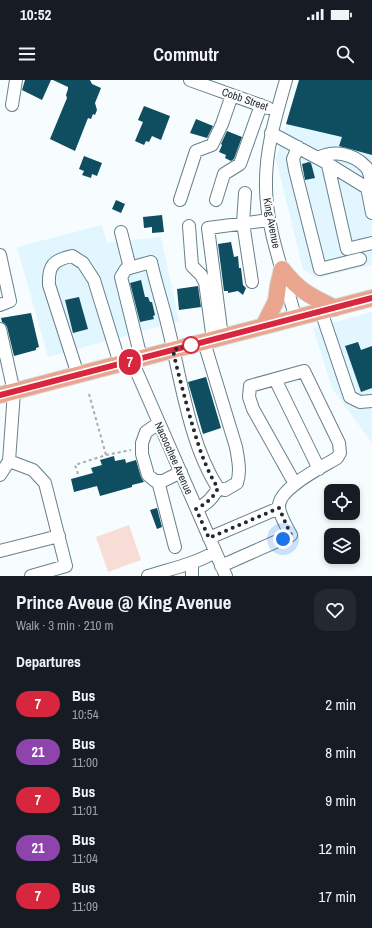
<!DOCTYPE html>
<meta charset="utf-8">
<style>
body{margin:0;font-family:"Archivo Narrow",sans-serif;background:#242831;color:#f1f3f6;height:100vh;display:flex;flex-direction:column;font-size:15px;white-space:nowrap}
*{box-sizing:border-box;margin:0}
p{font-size:13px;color:#9ea1a6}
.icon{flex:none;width:22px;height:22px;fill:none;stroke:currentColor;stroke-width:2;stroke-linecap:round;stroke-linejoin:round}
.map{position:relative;height:496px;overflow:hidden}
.drawer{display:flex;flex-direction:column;background:#171b24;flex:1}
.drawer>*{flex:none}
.badge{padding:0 8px;border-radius:13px;font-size:14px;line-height:26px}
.tools{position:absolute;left:324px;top:404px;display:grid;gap:8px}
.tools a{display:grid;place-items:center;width:36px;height:36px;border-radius:8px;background:#171b24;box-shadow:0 2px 6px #0003;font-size:20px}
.you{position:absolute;width:20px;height:20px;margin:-10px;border:3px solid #fff;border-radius:50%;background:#1a73e8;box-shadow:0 0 0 6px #1a73e833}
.map>.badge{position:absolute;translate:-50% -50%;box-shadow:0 0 0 2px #fff}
h2{padding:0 16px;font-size:15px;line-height:36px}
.round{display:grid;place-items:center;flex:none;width:42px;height:42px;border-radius:12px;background:#242831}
.headline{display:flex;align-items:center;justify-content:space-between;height:68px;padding:0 16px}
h1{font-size:19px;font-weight:700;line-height:30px}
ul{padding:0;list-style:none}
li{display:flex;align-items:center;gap:12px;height:48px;padding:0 16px}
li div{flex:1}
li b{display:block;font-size:15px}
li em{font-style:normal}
li .badge{min-width:44px;font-weight:700;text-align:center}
.status{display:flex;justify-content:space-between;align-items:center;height:28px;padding:0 20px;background:#171b24;direction:ltr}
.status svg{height:11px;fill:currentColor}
header{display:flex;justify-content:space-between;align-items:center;height:52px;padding:0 16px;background:#171b24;font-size:18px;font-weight:700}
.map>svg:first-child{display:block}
.built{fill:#e1f6fe}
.green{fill:#f7ddd5}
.building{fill:#0e4e60}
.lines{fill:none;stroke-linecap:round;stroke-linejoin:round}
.minor-casing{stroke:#688089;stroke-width:14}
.major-casing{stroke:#d7d9d9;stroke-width:18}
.path{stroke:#a6adb0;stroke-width:2;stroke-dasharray:3 3;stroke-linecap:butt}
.minor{stroke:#fff;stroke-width:12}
.major{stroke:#eaa58f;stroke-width:16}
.line-casing{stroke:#fff;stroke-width:9}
.line{stroke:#d7263d;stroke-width:6}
.walk{stroke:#202a2e;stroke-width:4;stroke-dasharray:0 7.2}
.stop-dot{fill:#fff;stroke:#d7263d;stroke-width:2}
.labels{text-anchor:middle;stroke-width:4;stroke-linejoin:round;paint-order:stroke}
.street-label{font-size:11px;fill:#202a2e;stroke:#fff}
</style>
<div class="status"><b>10:52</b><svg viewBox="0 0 49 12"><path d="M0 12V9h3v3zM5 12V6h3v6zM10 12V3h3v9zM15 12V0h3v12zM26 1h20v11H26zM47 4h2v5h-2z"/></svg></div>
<header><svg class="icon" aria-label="menu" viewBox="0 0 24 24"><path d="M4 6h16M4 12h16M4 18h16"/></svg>Commutr<svg class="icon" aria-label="search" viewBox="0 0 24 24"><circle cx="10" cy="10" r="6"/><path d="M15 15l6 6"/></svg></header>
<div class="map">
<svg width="372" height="496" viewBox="0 0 372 496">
<rect width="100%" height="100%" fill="#f7fcfe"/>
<!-- built -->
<path class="built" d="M300,0H372V185L317,198L303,189L276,79Z
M102,145L107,163L161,157L179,241L48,277L17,167Z
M372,232V363L332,308L313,248Z"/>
<!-- green -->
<path class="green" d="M129,445L141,480L108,492L96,457Z"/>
<!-- building -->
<path class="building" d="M25,0H51L42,20L22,10Z
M53,0H90L92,4L101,8L95,23L97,30L95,35L93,34L91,39L88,38L75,71L50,59L67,18L66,15L68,9V7Z
M299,0H372V75L339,66L342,57L286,44Z
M144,26L170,36L161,60L152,56L149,62L146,61L144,65L135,61L143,42L138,40Z
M196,39L213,46L207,58L190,53Z
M227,51L242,57L234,79L231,81L225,78L226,75L219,72L222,65L221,64Z
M84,76L102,83L97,96L92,94L91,98L82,95L84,91L79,89Z
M309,82L311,83L315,98L305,100L302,84Z
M116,120L125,124L121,133L112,129Z
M162,135L164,152L152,153V147L144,148L143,137Z
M231,162L234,177L238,176L239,188H241L243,205L246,208L243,215L238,211L228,213V211H224L218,164Z
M141,200L145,217H148L150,222H152L155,235L153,236L154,239L140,242L130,203Z
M198,206L201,227L179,230L177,209Z
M79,217L88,249L73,253L65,220Z
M31,233L39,267L36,268V270L14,276L7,247L5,244L2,242L1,238Z
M358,262L361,270L372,266V308L361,312L345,266Z
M206,297L221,348L203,354L188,302Z
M114,376L115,381L125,379L126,383L136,380L141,397L144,402L132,405V407L100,416L97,406L74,412L71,399L93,393L91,388L102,385L100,380Z
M157,428L162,447L157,449L150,430Z"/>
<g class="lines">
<!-- minor casing -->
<g class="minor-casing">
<path id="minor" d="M190,0L268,28
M286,0C276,35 265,70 266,107C266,149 285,196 295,237
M12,25L16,0
M271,53L325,82L372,111
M298,67L293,79L295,90L320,189L360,179
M318,78C334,70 353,73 366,87C370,91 370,99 372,105
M328,85L347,169L372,163
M367,107L372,133
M245,113L243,143L252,202
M180,120L196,71L212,65L222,44L232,15
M216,120L224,94L240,84L261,25
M189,146L192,186L201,195L205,202L213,260
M121,152L130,188
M0,175L10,221L0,225
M321,231L350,317L360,322L372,321
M0,249L14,312L9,381L0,395
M222,257L208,148L269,140
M141,278L121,197L126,189L151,182C156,205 164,228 169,251C181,300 190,365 218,408L225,410L237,403C241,391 238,379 236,367L204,262
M132,281L226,496
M78,295L49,205C48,186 53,180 72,176L83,183L94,200L120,284
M275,299L319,389
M159,343L146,352L142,363V374L148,395L155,401H163L181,392
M9,381L33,390L45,403L66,486L31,496
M158,401L175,467
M197,429C207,424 213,418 218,408
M209,458L279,428
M0,471L59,456
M221,486L291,455C287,448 279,434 279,426C279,408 322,387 337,378L340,373L339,363L304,291L250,306L249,317L253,329L295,404
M148,496C170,489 195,484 215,472
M192,496V483"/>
</g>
<!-- major casing -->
<g class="major-casing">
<path id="major" d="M282,189C299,211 310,216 335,228
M264,245L276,221L278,206L282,189
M0,315L372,218"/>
</g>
<!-- path -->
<path class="path" d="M89,314L106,375
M78,394L75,385L106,375L131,370"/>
<!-- minor -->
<use href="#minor" class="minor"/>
<!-- major -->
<use href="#major" class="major"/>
</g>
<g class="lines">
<!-- line casing -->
<g class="line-casing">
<path id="line" d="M0,315L372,218"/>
</g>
<!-- line -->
<use href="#line" class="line"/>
<!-- walk -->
<path class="walk" d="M191,265L194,264L173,270C177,290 183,310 188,330C196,357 203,385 218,408C213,418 207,423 196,429L209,458L279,428L291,455L283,459"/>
</g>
<!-- markers -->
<circle class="stop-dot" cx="191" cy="265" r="8"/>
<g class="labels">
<!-- street labels -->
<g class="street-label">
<text transform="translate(245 19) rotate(19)" y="4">Cobb Street</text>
<text transform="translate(272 143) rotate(79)" y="4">King Avenue</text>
<text transform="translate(174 378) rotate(66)" y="4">Nacoochee Avenue</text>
</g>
</g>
</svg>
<div class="tools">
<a><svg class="icon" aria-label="locate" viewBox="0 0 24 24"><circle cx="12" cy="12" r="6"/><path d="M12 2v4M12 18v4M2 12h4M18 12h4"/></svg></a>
<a><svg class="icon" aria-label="layers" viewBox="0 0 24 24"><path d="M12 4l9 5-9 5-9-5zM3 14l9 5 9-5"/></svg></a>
</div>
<div class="you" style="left:283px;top:459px"></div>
<b class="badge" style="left:130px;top:282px;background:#d7263d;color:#fff">7</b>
</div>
<section class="drawer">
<div class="headline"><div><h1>Prince Aveue @ King Avenue</h1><p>Walk · 3 min · 210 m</p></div><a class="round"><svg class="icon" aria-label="heart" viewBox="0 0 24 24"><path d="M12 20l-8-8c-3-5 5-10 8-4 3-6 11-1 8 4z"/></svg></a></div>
<h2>Departures</h2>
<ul>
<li><span class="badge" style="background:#d7263d;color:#fff">7</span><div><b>Bus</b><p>10:54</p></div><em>2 min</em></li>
<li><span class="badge" style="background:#8e44ad;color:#fff">21</span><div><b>Bus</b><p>11:00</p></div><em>8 min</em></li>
<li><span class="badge" style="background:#d7263d;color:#fff">7</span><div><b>Bus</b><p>11:01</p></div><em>9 min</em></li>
<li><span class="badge" style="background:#8e44ad;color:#fff">21</span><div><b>Bus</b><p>11:04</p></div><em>12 min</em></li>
<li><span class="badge" style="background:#d7263d;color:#fff">7</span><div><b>Bus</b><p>11:09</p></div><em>17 min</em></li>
</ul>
</section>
